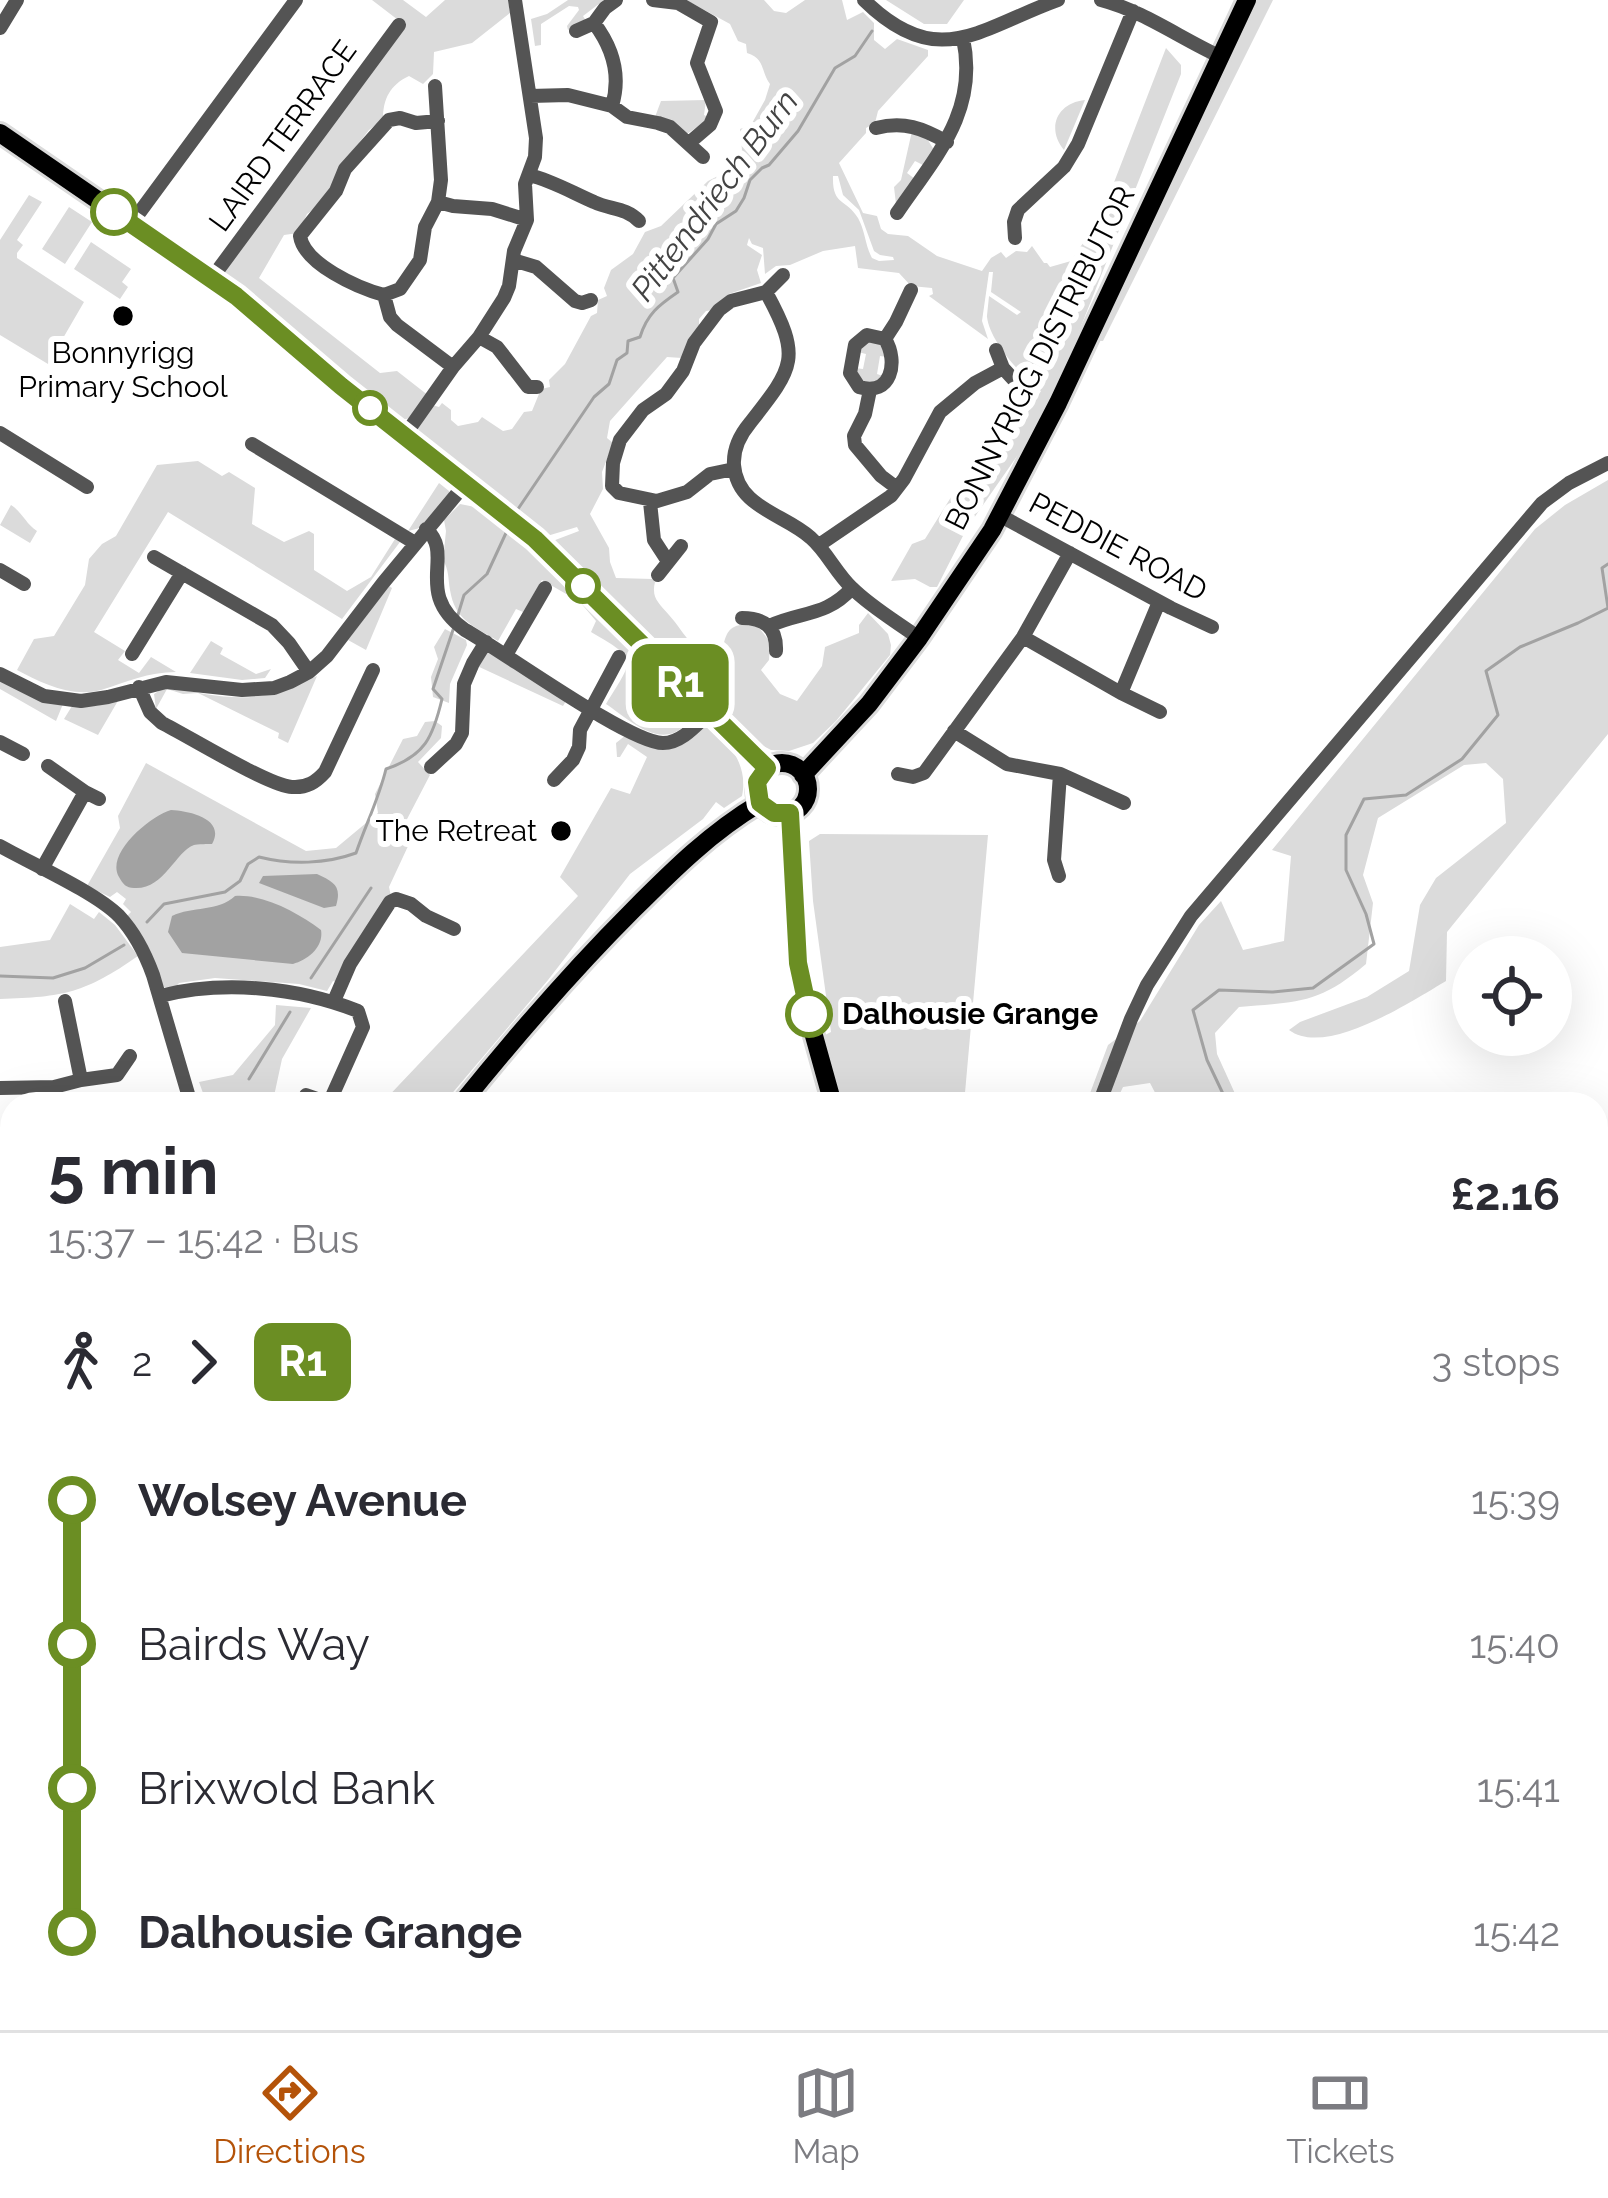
<!DOCTYPE html>
<meta charset="utf-8">
<style>
body{margin:0;font-family:Raleway,sans-serif;background:#f7f7f7;color:#2b2b33;height:100vh;display:flex;flex-direction:column;font-size:45px;white-space:nowrap}
*{box-sizing:border-box;margin:0}
p{font-size:39px;color:#7c7c81}
.icon{flex:none;width:66px;height:66px;fill:none;stroke:currentColor;stroke-width:2;stroke-linecap:round;stroke-linejoin:round}
.map{position:relative;flex:1;overflow:hidden}
.sheet{position:absolute;left:0px;top:1092px;width:1608px;height:939px;display:flex;flex-direction:column;background:#fff;border-radius:36px 36px 0 0;box-shadow:0 12px 48px #0002}
.sheet>*{flex:none}
.badge{padding:0 24px;border-radius:18px;font-size:42px;line-height:78px}
.buttons{position:absolute;left:1452px;top:936px;display:grid;gap:24px}
.buttons a{display:grid;place-items:center;width:120px;height:120px;border-radius:50%;background:#fff;box-shadow:0 12px 48px #0002;font-size:60px}
.map>.badge{position:absolute;translate:-50% -50%;box-shadow:0 0 0 6px #fff}
.legs{display:flex;align-items:center;gap:18px;height:132px;padding:0 48px;font-size:39px}
.legs p{margin-inline-start:auto}
.headline{display:flex;align-items:center;justify-content:space-between;height:204px;padding:0 48px}
h1{font-size:66px;font-weight:700;line-height:90px}
ul{padding:0 48px;list-style:none}
li{display:flex;align-items:center;gap:42px;height:144px;font-size:45px}
li i{display:grid;place-items:center;width:18px;height:100%;margin:0 15px;background:currentColor}
li i::after{content:'';width:30px;height:30px;margin:-15px;border:9px solid;border-radius:50%;background:#fff}
li p{margin-inline-start:auto}
li:first-child i{background:linear-gradient(#0000 50%,currentColor 0)}
li:last-child i{background:linear-gradient(currentColor 50%,#0000 0)}
.tabs{display:flex;justify-content:space-around;align-items:center;height:168px;border-top:3px solid #e1e1e2;background:#fff;font-size:33px;color:#7c7c81}
.tabs a{display:grid;justify-items:center;gap:6px}
.tabs .current{color:#b45309}
.map>svg:first-child{display:block}
.green{fill:#dbdbdb;fill-rule:evenodd}
.water{fill:#a2a2a2}
.lines{fill:none;stroke-linecap:round;stroke-linejoin:round}
.stream{stroke:#a2a2a2;stroke-width:3}
.major-casing{stroke:#dbdbdb;stroke-width:24}
.minor{stroke:#545454;stroke-width:14}
.major{stroke:#000;stroke-width:18}
.line-1-casing{stroke:#fff;stroke-width:27}
.line-1{stroke:#6b8e23;stroke-width:18}
.stop-1-dot{fill:#fff;stroke:#6b8e23;stroke-width:6}
.poi-dot{fill:#000;stroke:#fff;stroke-width:4.5}
.labels{text-anchor:middle;stroke-width:12;stroke-linejoin:round;paint-order:stroke}
.street-label{font-size:30px;fill:#000;stroke:#fff}
.poi-label{font-size:30px;fill:#000;stroke:#fff}
.stop-label{font-size:30px;font-weight:bold;fill:#000;stroke:#fff;text-anchor:start}
.water-label{font-size:33px;font-style:italic;fill:#434343;stroke:#fff}
</style>
<div class="map">
<svg width="1608" height="2030" viewBox="0 0 1608 2030">
<rect width="100%" height="100%" fill="#fff"/>
<!-- green -->
<path class="green" d="M372,0H403L426,17L445,0H508L510,13L472,43L434,52L433,74L423,84L409,76C390,85 383,99 383,119L369,130L348,157L325,201L307,214L298,233L284,235L259,278L380,373L397,371L429,396L410,418L398,421L223,277L222,270L402,23Z
M568,0H604L583,16L586,21L568,30L567,26L579,10L578,7L569,6L541,24V45L535,46L531,19L547,14Z
M686,0H764L774,11L786,13L805,0H842L847,20L863,12L874,23V40L885,49L897,39L928,50V56L878,111L875,123L866,128V133L839,163L863,213L877,216L881,229L888,234L908,236L937,256L982,271L991,258L1001,252L1006,258L1016,251L1027,252L1032,246L1044,263H1047L1050,267L1071,261L1101,216L1166,48L1181,65V74L1068,359L1029,439L967,528L937,587H930L915,579L891,581L912,544L925,539L953,494L965,490L1005,430L1021,423L1041,391C1022,376 990,342 987,317C987,315 989,298 989,296L1017,315L1021,312L991,292L993,272H989L982,321L988,339L929,296L933,294L932,288L911,286L899,273L858,268L855,246L823,251L790,265L776,266L765,274L763,248L752,244L749,238L747,245L762,255L757,270L761,283L729,294L713,310L706,311L699,319V326L682,358L667,357L610,421L607,438L613,443L602,472L603,489L590,514L609,548L610,562L616,578L653,579L655,582C651,598 659,603 669,615C687,635 689,652 722,653C726,628 731,623 757,625L770,642L769,660L761,670L780,694L797,701L822,666L825,647L859,633V625L868,613L888,634L891,645L890,655L836,721L813,743L789,751L771,750L756,742L744,740L579,573L578,566L550,542L579,531L577,527L547,536L495,494H490L419,437L418,428L432,405L439,407L442,403L451,410V420L458,426L478,422L482,417L503,431L512,429L524,412L532,411L541,389L550,387L549,380L565,364L591,316L597,313L598,300L607,296L604,288L611,270L633,254L645,232L661,226L708,181L720,175L742,150L740,129L751,125L765,100L770,84C761,72 765,58 747,53L746,44L738,41L730,24ZM833,176H838L843,195L859,210L874,251L880,255L893,257L894,260L879,261L872,258C865,245 865,230 858,218C846,198 832,206 833,176Z
M886,0H964L947,24H924Z
M1259,0H1273L1103,341H1098Z
M706,100L704,115L710,118L687,134L655,117L661,101Z
M1085,100L1064,150C1046,128 1057,103 1085,100Z
M912,131L926,137L934,150L923,165L915,161L907,173L915,179L896,204L894,187L901,180Z
M29,195L42,202L17,240L23,245L17,253V258L84,302L48,364L0,335V240Z
M69,207L92,222L65,264L42,249Z
M91,242L131,269L122,282L128,287L120,299L74,269Z
M872,340L880,343L887,357L880,356L877,374L883,376L881,380L865,385L855,368L863,369L866,354L858,352L861,345Z
M198,461L222,476L229,472L255,488L252,524L284,542L309,531L314,534V570L347,591L371,577L395,539L400,542L342,619L168,512L94,632L125,651L118,660L139,673L151,657L176,672C148,672 127,682 101,690C71,698 42,683 17,670L34,639L54,636L85,585L89,559L102,544L116,536L157,465Z
M1608,480V734L1447,932L1446,981C1412,1001 1326,1058 1289,1030L1300,1022L1367,997L1409,971L1420,905L1436,878L1506,823L1503,779L1486,763L1464,765L1378,818L1363,875L1373,903L1366,964C1319,1004 1298,1002 1239,1007L1215,1033L1217,1054L1237,1098L1235,1104H1161L1150,1083L1123,1087L1115,1104H1086L1108,1045L1140,1021L1199,925L1221,901L1243,950L1284,941L1291,856L1272,850L1535,529L1565,505Z
M439,483L449,491V494L420,528L408,531Z
M460,504L485,509L517,536L691,701C694,713 692,718 683,727C658,749 627,718 606,704C634,658 639,660 591,632L596,621L580,602L542,580L523,612L516,609L498,641C472,625 455,620 450,590C448,578 449,570 443,560L446,531L444,520Z
M11,505C22,512 26,524 37,531L30,543L0,525Z
M389,586L392,588L366,650L348,640Z
M445,629L466,640L467,645L450,684L449,703L433,697L431,677L438,659L434,647Z
M211,641L223,648L220,654L256,674L271,669L265,678L242,680L190,673Z
M489,647L569,696L563,706L475,665Z
M317,676L288,743L278,738L279,733L198,693L183,694L167,689L156,709L154,694L165,687C229,698 256,707 317,676Z
M0,679L63,704L56,721L0,689Z
M119,699L98,735L64,719L72,706H96Z
M435,721L442,726L441,738L418,762L430,775L405,823L416,829L389,887L391,896L336,982L333,981L327,991L299,984L215,978L179,983L175,988L164,987L126,917L131,912L123,904L126,899L117,892L110,897L87,886L120,828L118,816L146,763L306,851L336,848L378,813L375,794L403,739L417,736L425,722Z
M713,726C732,747 748,767 742,796L724,808L716,802L703,819L630,874L548,980L443,1104H381L578,896L560,877L611,788L630,794L647,757L628,744L620,757H617L616,743L626,735C652,747 670,757 694,735C706,725 697,728 713,726Z
M820,834L988,835L964,1104H843L823,1036L831,1032L813,901L809,841Z
M70,904L94,919L99,912L115,925L138,956C85,993 64,997 0,999V947L50,940Z
M276,1005L311,1008L282,1059L274,1096L203,1093L199,1082L233,1075L275,1025Z
M12,1505V1600L0,1614V1515Z
M1608,1601V1668L1596,1669V1617L1603,1614Z
M1596,1874H1608V2030H1440L1467,2019H1596Z
M12,1986V2019H232L224,2030H0V2000Z
M539,2019H588L581,2030H530Z"/>
<!-- water -->
<path class="water" d="M171,810C190,811 226,819 212,844C210,844 196,844 194,845C175,852 164,890 134,888C126,888 123,884 119,877C105,854 150,816 171,810Z
M317,874C334,882 342,886 336,906L324,908L259,883L263,876Z
M235,896C264,894 298,913 321,930C324,947 308,960 293,964L182,953L168,932L172,916C192,906 218,912 235,896Z"/>
<g class="lines">
<!-- stream -->
<path class="stream" d="M518,509L594,397L609,384L617,360L627,353L628,341L640,337C647,314 659,305 678,292L673,278L708,239L716,224L736,211L744,198L750,180L762,168L769,165L798,131L835,68L855,56L872,31
M457,618L464,595L487,574L506,533
M147,922L164,904L225,892L240,881L248,864L259,857C291,865 326,864 356,853C366,824 379,798 386,769C425,756 433,737 442,699L433,689L454,627
M0,976L53,978L85,968L124,945
M311,978L371,888
M249,1079L290,1012
M1223,1104L1225,1098L1207,1060L1193,1010L1219,990L1273,992L1313,988L1374,944L1366,914L1346,870V835L1364,799L1406,795L1462,759L1498,715L1486,671L1520,647L1578,623L1608,608L1602,568L1608,564
M80,2019L82,2030
M1050,2030L1062,2019"/>
<!-- major casing -->
<g class="major-casing">
<path id="major" d="M0,133L227,289L341,386L488,500L534,539L767,768
M756 789a26 26 0 1 1 52 0a26 26 0 1 1-52 0Z
M803,775L869,704L919,638L992,530L1058,403L1247,0
M791,813L798,963L811,1025L833,1104
M461,1104C515,1037 572,971 633,910C673,870 711,832 760,803
M0,1664L12,1650
M1596,1737L1608,1742"/>
</g>
<!-- minor -->
<path class="minor" d="M653,0L678,3L711,22L697,63L716,111L710,125L689,143
M864,0C938,73 980,28 1058,0
M1101,0C1143,11 1180,38 1219,56
M0,28L17,0
M576,31L594,23
M530,96L568,95L612,106L627,117L658,123L670,127L703,157
M612,106C621,76 613,48 594,23L605,8L616,0
M876,128C904,121 922,128 947,142
M529,175C553,181 571,192 594,202C611,210 625,207 639,221
M438,202L453,206L492,209L527,220
M897,213C935,157 979,112 963,38
M131,224L296,0
M1015,238L1014,222L1018,210L1064,167L1078,144L1133,11
M513,260L536,267L575,301L582,303L591,300
M212,278L399,25
M766,292C802,358 794,367 750,423C740,435 733,449 734,465C737,508 785,514 811,538C827,552 836,573 852,588C871,607 897,622 919,638
M384,295C358,288 304,264 300,236L336,191L345,169L389,120L400,118L416,123L438,121
M384,295L400,289L420,260L425,227L438,202L441,180L435,86
M384,295L390,317L397,325L453,367
M867,335L885,339C899,362 891,397 859,387L850,373L855,345Z
M479,337L497,347L528,387H537
M885,339L896,322L911,290
M996,350L1003,368L1014,380
M870,390L865,414L854,436L855,445L881,476L897,488
M0,433L87,487
M405,435L453,367L479,337L504,298L509,286L514,251L527,220L525,184L535,157L536,138L515,0
M252,444L415,543
M734,469L710,474L687,492L657,501L619,493L612,486L613,463L620,440L643,410L666,394L683,371L694,343L719,310L731,301L766,292L783,275
M650,502L654,540L667,560
M999,515L1171,608L1212,627
M426,529C456,555 412,592 465,630C503,651 629,743 663,743C682,743 697,724 710,712
M819,545L891,496L904,479L940,412L975,383L1003,368
M154,557L272,625L289,643L309,672
M0,570L24,584
M658,575L681,546
M742,618C764,618 777,627 776,651
M769,626C801,611 826,617 852,588
M1023,637L1121,693L1160,712
M132,654L182,573
M506,655L545,588
M0,674L44,696L81,701L108,697L166,682L242,690L274,688L290,682L309,672L327,656L383,583L466,483
M139,687L150,712L162,723C188,736 269,786 292,787C307,788 316,782 325,772L373,670
M1121,693L1159,602
M954,731L1007,764L1060,774L1124,803
M0,742L23,754
M48,766L85,792L99,799
M431,767L456,744L462,733L464,684L473,663L486,642
M898,774L913,777L924,773L1023,637L1070,553
M554,780L573,760L579,747L580,730L619,657
M0,846C32,864 95,892 119,916C135,933 145,953 153,975L191,1104
M42,869L85,792
M1059,876L1054,860L1060,774
M160,996C223,980 297,987 358,1011L363,1027L329,1103
M65,1001L81,1080
M334,1001L350,964L390,902L396,899L411,904L426,916L454,929
M0,1088L54,1087L81,1080L117,1075L130,1056
M306,1095L332,1104
M1099,1104L1131,1019L1147,985L1191,916L1542,503L1569,483L1608,463
M0,1145L12,1144
M0,1263L4,1267
M0,1279L3,1324L0,1355
M0,1402L12,1423
M0,1457L12,1430
M513,2030L528,2019"/>
<!-- major -->
<use href="#major" class="major"/>
</g>
<g class="lines">
<!-- line-1 casing -->
<g class="line-1-casing">
<path id="line-1" d="M114,212L236,296L341,386L535,539L767,768L757,782L760,803L774,813H790L798,963L809,1014"/>
</g>
<!-- line-1 -->
<use href="#line-1" class="line-1"/>
</g>
<!-- markers -->
<g class="stop-1-dot">
<circle cx="114" cy="212" r="21"/>
<circle cx="370" cy="408" r="15"/>
<circle cx="583" cy="586" r="15"/>
<circle cx="809" cy="1014" r="21"/>
</g>
<g class="poi-dot">
<circle cx="123" cy="316" r="12"/>
<circle cx="561" cy="831" r="12"/>
</g>
<g class="labels">
<!-- street labels -->
<g class="street-label">
<text transform="translate(283 136) rotate(-54)" y="10">LAIRD TERRACE</text>
<text transform="translate(1040 358) rotate(-63)" y="10">BONNYRIGG DISTRIBUTOR</text>
<text transform="translate(1118 547) rotate(28)" y="10">PEDDIE ROAD</text>
</g>
<!-- poi labels -->
<g class="poi-label">
<text x="123" y="363">Bonnyrigg<tspan x="123" dy="34">Primary School</tspan></text>
<text x="537" y="841" text-anchor="end">The Retreat</text>
</g>
<!-- stop labels -->
<g class="stop-label">
<text x="842" y="1024">Dalhousie Grange</text>
</g>
<!-- water labels -->
<g class="water-label">
<text transform="translate(714 195) rotate(-53)" y="12">Pittendriech Burn</text>
</g>
</g>
</svg>
<div class="buttons">
<a><svg class="icon" aria-label="locate" viewBox="0 0 24 24"><circle cx="12" cy="12" r="6"/><path d="M12 2v4M12 18v4M2 12h4M18 12h4"/></svg></a>
</div>
<b class="badge" style="left:680px;top:683px;background:#6b8e23;color:#fff">R1</b>
<section class="sheet">
<div class="headline"><div><h1>5 min</h1><p>15:37 – 15:42 · Bus</p></div><b>£2.16</b></div>
<div class="legs"><svg class="icon" aria-label="walk" viewBox="0 0 24 24"><circle cx="13" cy="4" r="2"/><path d="M13 8l-2 6 4 7M11 14l-3 7M7 12l3-4h3l4 4"/></svg>2<svg class="icon" aria-label="forward" viewBox="0 0 24 24"><path d="M9 5l7 7-7 7"/></svg><b class="badge" style="background:#6b8e23;color:#fff">R1</b><p>3 stops</p></div>
<ul>
<li><i style="color:#6b8e23"></i><b>Wolsey Avenue</b><p>15:39</p></li>
<li><i style="color:#6b8e23"></i><span>Bairds Way</span><p>15:40</p></li>
<li><i style="color:#6b8e23"></i><span>Brixwold Bank</span><p>15:41</p></li>
<li><i style="color:#6b8e23"></i><b>Dalhousie Grange</b><p>15:42</p></li>
</ul>
</section>
</div>
<nav class="tabs">
<a class="current"><svg class="icon" aria-label="directions" viewBox="0 0 24 24"><path d="M12 3l9 9-9 9-9-9zM9 14v-3h6M13 9l2 2-2 2"/></svg>Directions</a>
<a><svg class="icon" aria-label="map" viewBox="0 0 24 24"><path d="M3 6l6-2 6 2 6-2v14l-6 2-6-2-6 2zM9 4v14M15 6v14"/></svg>Map</a>
<a><svg class="icon" aria-label="tickets" viewBox="0 0 24 24"><path d="M3 7h18v10H3zM15 7v10"/></svg>Tickets</a>
</nav>
